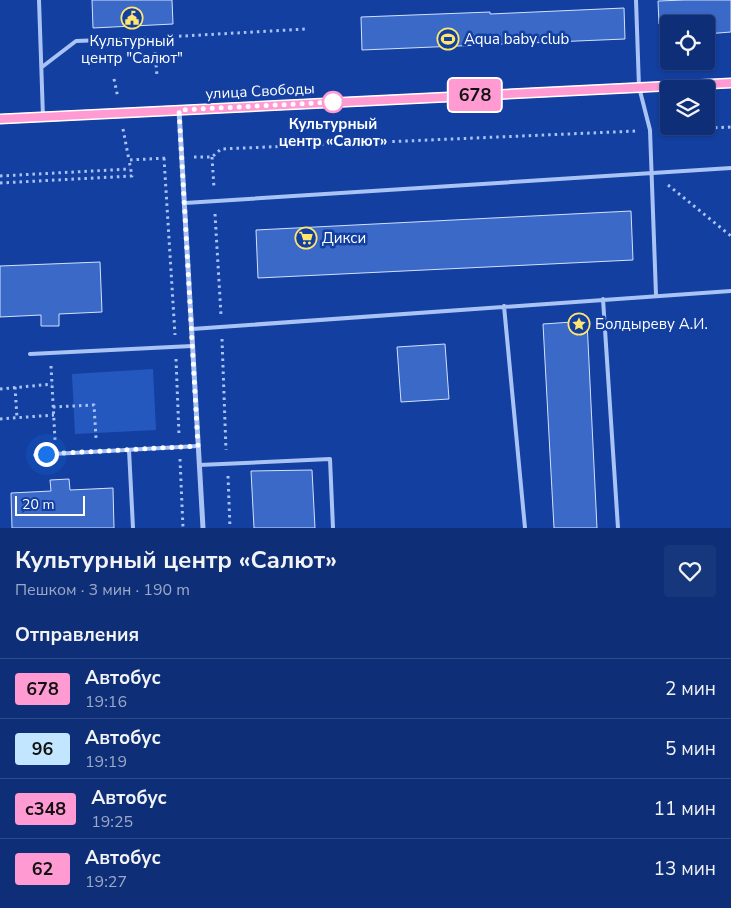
<!DOCTYPE html>
<html lang="ru">
<meta charset="utf-8">
<style>
body{margin:0;font-family:"Nunito Sans",sans-serif;background:#17377d;color:#f1f3f6;height:100vh;display:flex;flex-direction:column;font-size:19px;white-space:nowrap}
*{box-sizing:border-box;margin:0}
p{font-size:16px;color:#9ba9c6}
.icon{flex:none;width:28px;height:28px;fill:none;stroke:currentColor;stroke-width:2;stroke-linecap:round;stroke-linejoin:round}
.map{position:relative;height:528px;overflow:hidden}
.panel{display:flex;flex-direction:column;background:#0e2f78;flex:1}
.panel>*{flex:none}
.badge{padding:0 10px;border-radius:4px;font-size:18px;line-height:32px}
.tools{position:absolute;left:660px;top:15px;display:grid;gap:10px}
.tools a{display:grid;place-items:center;width:55px;height:55px;border-radius:5px;background:#0e2f78;box-shadow:0 1px 4px #0004,0 0 0 1px #2e4a8a;font-size:25px}
.scale{position:absolute;left:15px;bottom:12px;width:70px;box-sizing:border-box;padding-left:5px;border:2px solid #fff;border-top:0;font-size:14px;line-height:18px;white-space:nowrap;color:#fff;-webkit-text-stroke:4px #123fa0;paint-order:stroke}
.you{position:absolute;width:25px;height:25px;margin:-12px;border:4px solid #fff;border-radius:50%;background:#1a73e8;box-shadow:0 0 0 8px #1a73e833}
.map>.badge{position:absolute;translate:-50% -50%;box-shadow:0 0 0 2px #fff}
h2{padding:0 15px;font-size:19px;line-height:45px}
.round{display:grid;place-items:center;flex:none;width:52px;height:52px;border-radius:5px;background:#17377d}
.head{display:flex;align-items:center;justify-content:space-between;height:85px;padding:0 15px}
h1{font-size:24px;font-weight:700;line-height:38px}
ul{padding:0;list-style:none}
li{display:flex;align-items:center;gap:15px;height:60px;padding:0 15px;border-top:1px solid #2e4a8a}
li div{flex:1}
li b{display:block;font-size:19px}
li em{font-style:normal}
li .badge{min-width:55px;font-weight:700;text-align:center}
.map>svg:first-child{display:block}
.green{fill:#2558be}
.building{fill:#3b69c7;stroke:#d3e1fe}
.lines{fill:none;stroke-linecap:round;stroke-linejoin:round}
.path{stroke:#aac3f5;stroke-width:3;stroke-dasharray:2.5 4;stroke-linecap:butt}
.service{stroke:#aac3f5;stroke-width:4}
.minor{stroke:#aac3f5;stroke-width:5}
.secondary{stroke:#dbe6fd;stroke-width:10}
.line-casing{stroke:#fff;stroke-width:11}
.line{stroke:#ff9ad2;stroke-width:8}
.walk{stroke:#fff;stroke-width:5;stroke-dasharray:0 9}
.stop-dot{fill:#fff;stroke:#ff9ad2;stroke-width:2.5}
.labels{text-anchor:middle;stroke-width:5;stroke-linejoin:round;paint-order:stroke}
.poi-label{font-size:15px;fill:#fff;stroke:#123fa0;text-anchor:start}
.street-label{font-size:15px;fill:#fff;stroke:#123fa0}
.stop-label{font-size:15px;font-weight:bold;fill:#fff;stroke:#123fa0}
</style>
<div class="map">
<svg width="731" height="528" viewBox="0 0 731 528">
<rect width="100%" height="100%" fill="#123fa0"/>
<!-- green -->
<path class="green" d="M153,369L156,430L75,434L72,374Z"/>
<!-- building -->
<path class="building" d="M92,0H172L173,24L93,28Z
M685,0H731V32L706,34V24H659L658,1Z
M624,8L625,39L362,50L361,17L490,12V14Z
M631,211L633,260L258,278L256,230Z
M100,262L102,312L59,314V326H41V315L0,317V266Z
M587,321L597,528H554L543,324Z
M445,344L449,399L401,402L397,347Z
M312,470L315,528H254L251,471Z
M69,479L70,490L113,488L114,528H12L11,493L51,491L50,480Z"/>
<g class="lines">
<!-- path -->
<path class="path" d="M166,37L305,29
M155,52L157,76
M114,79L118,98
M123,129L129,160
M663,130L731,127
M194,157H212L221,149L637,131
M212,157L214,188
M164,158L175,335
M0,176L130,169
M0,183L132,176L129,160L168,158
M668,185L731,236
M215,214L221,315
M222,339L226,450
M176,359L179,435
M51,366L55,440
M15,387L17,418
M0,389L52,384
M53,407L94,405L96,438
M0,419L54,415
M180,459L183,528
M228,476L230,528"/>
<!-- service -->
<path class="service" d="M39,0L43,117
M636,0L639,87L650,130L656,295
M42,67L76,41L154,38
M185,203L731,168
M603,299L618,528
M504,306L525,528
M192,329L731,291
M30,354L192,346
M129,450L133,528
M35,455L198,446
M199,465L330,459L333,528"/>
<!-- minor -->
<path class="minor" d="M179,110L203,528"/>
<!-- secondary -->
<path class="secondary" d="M0,119L731,83"/>
</g>
<g class="lines">
<!-- line casing -->
<g class="line-casing">
<path id="line" d="M0,119L731,83"/>
</g>
<!-- line -->
<use href="#line" class="line"/>
<!-- walk -->
<path class="walk" d="M46,454L198,446L179,110L336,102H333"/>
</g>
<!-- icons -->
<defs>
<g id="civic-ring" transform="scale(1.125)"><circle r="9.5" fill="#123fa0" stroke="#ffe66e" stroke-width="1.5"/><path d="M-.6-6.5H3V-4.5H.6V-3L4-1V1h2V6H-6V1h2V-1L-.6-3ZM-1.2 2.5V6h2.4V2.5Z" fill="#ffe66e"/></g>
<g id="stadium-ring" transform="scale(1.125)"><circle r="9.5" fill="#123fa0" stroke="#ffe66e" stroke-width="1.5"/><path d="M0-5a6.5 5 0 1 0 0 10a6.5 5 0 1 0 0-10ZM-3.5-1.8h7v3.6h-7Z" fill="#ffe66e"/></g>
<g id="supermarket-ring" transform="scale(1.125)"><circle r="9.5" fill="#123fa0" stroke="#ffe66e" stroke-width="1.5"/><path d="M-6-5.5h2.5l.6 2H6L4.5 2H-2.5L-4.4-4H-6ZM-1.5 3.2a1.3 1.3 0 1 0 .1 0ZM3 3.2a1.3 1.3 0 1 0 .1 0Z" fill="#ffe66e"/></g>
<g id="sight-ring" transform="scale(1.125)"><circle r="9.5" fill="#123fa0" stroke="#ffe66e" stroke-width="1.5"/><path d="M0-6L1.8-2.2L6-1.7L2.9 1.2L3.7 5.4L0 3.3L-3.7 5.4L-2.9 1.2L-6-1.7L-1.8-2.2Z" fill="#ffe66e"/></g>
</defs>
<g fill-rule="evenodd">
<use href="#civic-ring" x="132" y="18"/>
<use href="#stadium-ring" x="448" y="39"/>
<use href="#supermarket-ring" x="306" y="238"/>
<use href="#sight-ring" x="579" y="324"/>
</g>
<!-- markers -->
<circle class="stop-dot" cx="333" cy="102" r="10"/>
<g class="labels">
<!-- poi labels -->
<g class="poi-label">
<text x="464" y="44">Aqua baby club</text>
<text x="132" y="46" text-anchor="middle">Культурный<tspan x="132" dy="17">центр "Салют"</tspan></text>
<text x="322" y="243">Дикси</text>
<text x="595" y="329">Болдыреву А.И.</text>
</g>
<!-- street labels -->
<g class="street-label">
<text transform="translate(260 91) rotate(-3)" y="5">улица Свободы</text>
</g>
<!-- stop labels -->
<g class="stop-label">
<text x="333" y="129">Культурный<tspan x="333" dy="17">центр «Салют»</tspan></text>
</g>
</g>
</svg>
<div class="tools">
<a><svg class="icon" aria-label="locate" viewBox="0 0 24 24"><circle cx="12" cy="12" r="6"/><path d="M12 2v4M12 18v4M2 12h4M18 12h4"/></svg></a>
<a><svg class="icon" aria-label="layers" viewBox="0 0 24 24"><path d="M12 4l9 5-9 5-9-5zM3 14l9 5 9-5"/></svg></a>
</div>
<div class="scale">20 m</div>
<div class="you" style="left:46px;top:454px"></div>
<b class="badge" style="left:475px;top:95px;background:#ff9ad2;color:#111">678</b>
</div>
<section class="panel">
<div class="head"><div><h1>Культурный центр «Салют»</h1><p>Пешком · 3 мин · 190 m</p></div><a class="round"><svg class="icon" aria-label="heart" viewBox="0 0 24 24"><path d="M12 20l-8-8c-3-5 5-10 8-4 3-6 11-1 8 4z"/></svg></a></div>
<h2>Отправления</h2>
<ul>
<li><span class="badge" style="background:#ff9ad2;color:#111">678</span><div><b>Автобус</b><p>19:16</p></div><em>2 мин</em></li>
<li><span class="badge" style="background:#c2e6ff;color:#111">96</span><div><b>Автобус</b><p>19:19</p></div><em>5 мин</em></li>
<li><span class="badge" style="background:#ff9ad2;color:#111">с348</span><div><b>Автобус</b><p>19:25</p></div><em>11 мин</em></li>
<li><span class="badge" style="background:#ff9ad2;color:#111">62</span><div><b>Автобус</b><p>19:27</p></div><em>13 мин</em></li>
</ul>
</section>
